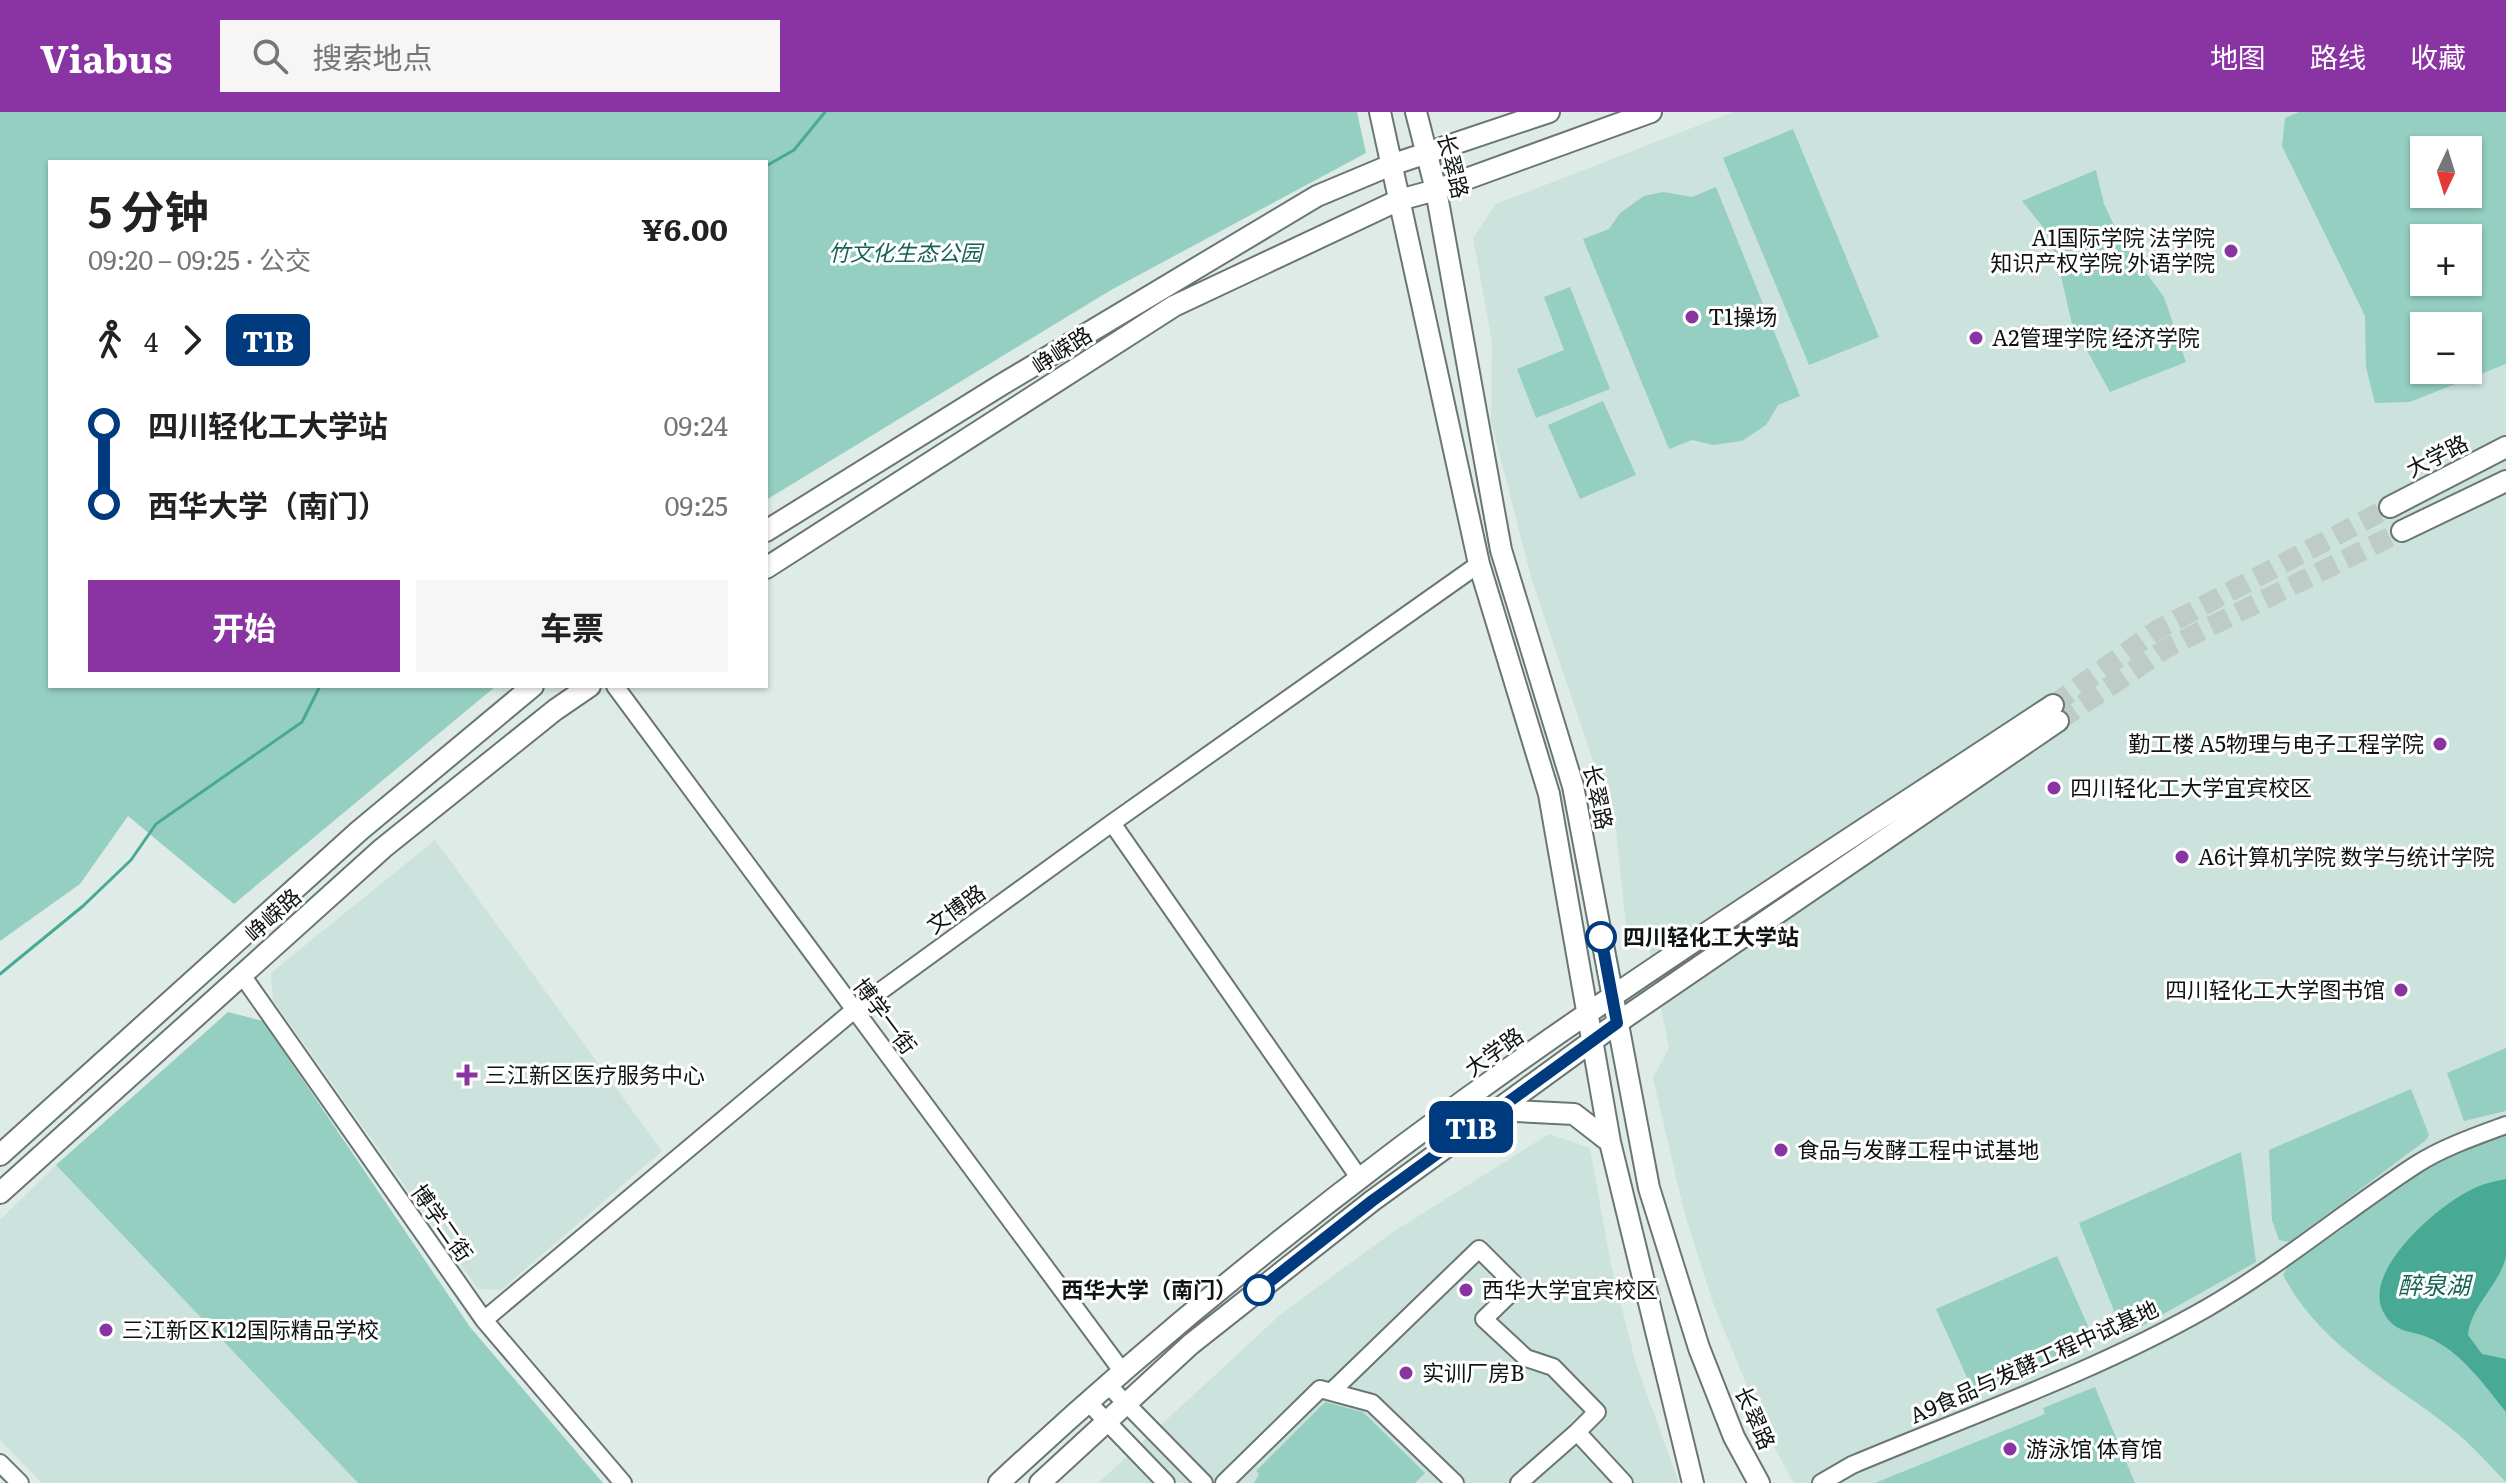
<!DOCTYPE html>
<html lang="zh">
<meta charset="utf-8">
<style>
body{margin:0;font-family:Literata,"Noto Sans SC",serif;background:#f6f6f6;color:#222;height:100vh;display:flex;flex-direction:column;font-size:30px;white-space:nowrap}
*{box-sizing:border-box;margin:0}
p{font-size:26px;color:#767676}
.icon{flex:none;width:44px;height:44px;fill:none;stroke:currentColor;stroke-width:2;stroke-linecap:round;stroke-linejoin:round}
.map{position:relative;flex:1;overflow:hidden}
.sheet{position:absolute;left:48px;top:48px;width:720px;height:528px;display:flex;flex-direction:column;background:#fff;border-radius:0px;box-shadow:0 2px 6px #0004}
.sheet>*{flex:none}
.badge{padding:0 16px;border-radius:12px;font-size:28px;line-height:52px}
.needle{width:52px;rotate:184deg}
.controls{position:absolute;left:2410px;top:24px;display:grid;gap:16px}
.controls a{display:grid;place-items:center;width:72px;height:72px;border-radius:0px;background:#fff;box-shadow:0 2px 6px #0004;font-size:40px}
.map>.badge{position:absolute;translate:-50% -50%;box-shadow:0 0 0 4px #fff}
.legs{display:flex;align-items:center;gap:12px;height:88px;padding:0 40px;font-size:26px}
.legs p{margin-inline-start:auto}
.headline{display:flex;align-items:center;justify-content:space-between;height:136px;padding:0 40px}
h1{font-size:44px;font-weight:700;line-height:60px}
.cta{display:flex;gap:16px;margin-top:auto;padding:16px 40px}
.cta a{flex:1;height:92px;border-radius:0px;background:#8934a2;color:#fff;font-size:32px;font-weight:700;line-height:92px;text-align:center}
.cta a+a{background:#f6f6f6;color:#222}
ul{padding:0 40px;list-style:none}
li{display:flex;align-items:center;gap:28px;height:80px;font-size:30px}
li i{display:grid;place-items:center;width:12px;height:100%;margin:0 10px;background:currentColor}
li i::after{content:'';width:20px;height:20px;margin:-10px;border:6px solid;border-radius:50%;background:#fff}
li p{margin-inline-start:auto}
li:first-child i{background:linear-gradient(#0000 50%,currentColor 0)}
li:last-child i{background:linear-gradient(currentColor 50%,#0000 0)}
header{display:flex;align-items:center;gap:48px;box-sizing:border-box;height:112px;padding:0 40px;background:#8934a2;color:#fff}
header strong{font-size:38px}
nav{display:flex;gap:44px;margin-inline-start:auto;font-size:28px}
.search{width:560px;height:72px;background:#f6f6f6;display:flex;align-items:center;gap:20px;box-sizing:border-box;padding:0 28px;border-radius:0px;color:#767676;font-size:30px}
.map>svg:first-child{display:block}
.built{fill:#cce2dc;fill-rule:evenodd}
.green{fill:#95cfc1;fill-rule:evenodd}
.water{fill:#48aa95}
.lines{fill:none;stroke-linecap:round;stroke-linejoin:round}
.stream{stroke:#48aa95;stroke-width:3}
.major-tunnel{stroke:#bfcbc7;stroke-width:20;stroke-dasharray:20 10;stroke-linecap:butt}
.minor-casing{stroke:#6a7673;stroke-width:20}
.major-casing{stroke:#6a7673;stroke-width:24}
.minor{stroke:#fff;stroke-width:16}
.major{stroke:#fff;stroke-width:20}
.line-1-casing{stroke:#fff;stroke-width:18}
.line-1{stroke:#003b80;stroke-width:12}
.poi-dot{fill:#8934a2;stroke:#fff;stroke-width:3}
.stop-1-dot{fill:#fff;stroke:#003b80;stroke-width:4}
.labels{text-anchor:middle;stroke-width:6;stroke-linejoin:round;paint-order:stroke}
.street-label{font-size:22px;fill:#0f1312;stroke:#fff}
.poi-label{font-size:22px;fill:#0f1312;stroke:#fff;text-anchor:start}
.park-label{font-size:22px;font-style:italic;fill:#146254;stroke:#fff}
.stop-label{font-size:22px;font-weight:bold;fill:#0f1312;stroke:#fff;text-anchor:start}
.water-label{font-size:24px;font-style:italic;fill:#166355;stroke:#fff}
</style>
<header>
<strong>Viabus</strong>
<div class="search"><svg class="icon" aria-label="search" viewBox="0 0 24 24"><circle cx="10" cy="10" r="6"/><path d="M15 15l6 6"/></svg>搜索地点</div>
<nav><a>地图</a><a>路线</a><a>收藏</a></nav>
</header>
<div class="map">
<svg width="2506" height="1371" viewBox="0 0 2506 1371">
<rect width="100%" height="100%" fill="#deebe7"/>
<!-- built -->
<path class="built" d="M1733,0H2506V1371H1794L1766,1320L1713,1191L1684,1099L1653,966L1669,936L1649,835L1626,814L1616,717L1531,465L1491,309L1492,230L1473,126L1496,92ZM2424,38H2468V82H2424ZM2424,126H2468V170H2424ZM2424,214H2468V258H2424Z
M435,728L662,1039L501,1178L478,1177L273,888L271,861Z
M1549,1022L1590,1036L1611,1153L1636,1252L1679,1371H1098L1280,1203L1390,1122Z
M56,1053L358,1371H42L0,1328V1108Z"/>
<!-- green -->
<path class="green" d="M0,0H1357L1366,41L1111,178L766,388V50H50V574H496L234,792L128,704L80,772L0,829Z
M2299,0H2506V252L2410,290L2375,291L2366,255L2365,204L2282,34L2285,6ZM2424,38H2468V82H2424ZM2424,126H2468V170H2424ZM2424,214H2468V258H2424Z
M1793,17L1879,225L1809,253L1723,46Z
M2096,58L2104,92L2119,124L2164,185L2186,250L2110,280L2072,212L2056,143L2043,115L2022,89Z
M1716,75L1800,284L1778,293L1766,313L1742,329L1713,333L1692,328L1669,337L1583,127L1609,117L1620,101L1644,84L1663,80L1692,85Z
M1570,175L1610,277L1536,306L1517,257L1564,238L1544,185Z
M1603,289L1636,363L1580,387L1548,313Z
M228,900L263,909L470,1215L603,1371H358L56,1053Z
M2506,936V999L2464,1009L2447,961Z
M2411,977L2429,1023L2426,1028L2297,1125L2290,1130L2279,1128L2272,1108L2269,1038Z
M2506,1021V1370C2489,1353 2472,1333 2453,1318C2393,1270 2320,1235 2283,1163L2290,1151L2341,1118L2399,1070L2441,1044Z
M2241,1040L2256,1150L2135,1218L2120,1214L2079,1111Z
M2057,1144L2095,1230L1975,1283L1936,1197Z
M2095,1275L2135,1371H1875L2045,1302L2043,1296Z
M1325,1290L1363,1300L1425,1361L1415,1371H1254L1259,1362L1256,1359Z"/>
<!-- water -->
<path class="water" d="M2506,1067C2506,1091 2506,1120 2506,1144C2500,1173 2471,1193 2468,1223L2482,1242L2506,1247V1300C2484,1273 2461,1239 2427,1225C2410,1218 2396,1221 2385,1203C2357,1161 2442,1089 2477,1075C2486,1071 2496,1069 2506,1067Z"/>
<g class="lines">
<!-- stream -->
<path class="stream" d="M766,54L794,38L825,0
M0,862L83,794L131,748L156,712L302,610L320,574"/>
<!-- major-tunnel -->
<path class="major-tunnel" d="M2053,593L2157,518L2390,395
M2058,609L2167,536L2402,419"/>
<!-- minor casing -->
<g class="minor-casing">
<path id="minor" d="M615,574L1122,1259
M1112,711L1360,1067
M242,863L484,1208L623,1371
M484,1208L853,899L1112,711L1479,452
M1107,1272L1204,1371
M1331,1280L1479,1137L1517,1175L1484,1207L1526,1246L1553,1255L1597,1300L1577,1320L1624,1371
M1087,1289L1166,1371
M0,1351L20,1371
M1224,1371L1320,1277L1372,1291L1455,1371
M1519,1371L1577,1320
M1821,1371L1852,1353C1971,1303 2095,1260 2207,1196C2281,1153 2346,1098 2417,1052C2444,1035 2476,1024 2506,1013"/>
</g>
<!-- major casing -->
<g class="major-casing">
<path id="major" d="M1380,0L1479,452L1549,682L1610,1030L1693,1371
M1416,0L1436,78L1501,438L1573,674L1649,1076L1699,1236L1734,1325L1759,1371
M2390,395L2506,335
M766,419L1001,273L1317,84L1391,53L1549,0
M2402,419L2506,369
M766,456L1174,194L1399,88L1436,78L1651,0
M1495,998L1574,1002L1610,1030
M0,1043L359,719L533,574
M0,1081L383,736L555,598L590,574
M999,1371C1190,1193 1397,1030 1613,884C1758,785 1906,690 2053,593
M1040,1371L1191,1232L1372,1089L1617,911L2058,609"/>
</g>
<!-- minor -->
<use href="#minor" class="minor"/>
<!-- major -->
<use href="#major" class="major"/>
</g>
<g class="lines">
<!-- line-1 casing -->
<g class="line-1-casing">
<path id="line-1" d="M1259,1178L1372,1089L1617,911L1601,825"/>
</g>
<!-- line-1 -->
<use href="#line-1" class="line-1"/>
</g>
<!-- markers -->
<g class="poi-dot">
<circle cx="2231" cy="139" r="8"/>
<circle cx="1692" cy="205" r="8"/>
<circle cx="1976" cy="226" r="8"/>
<circle cx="2440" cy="632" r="8"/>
<circle cx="2054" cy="676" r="8"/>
<circle cx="2182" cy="745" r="8"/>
<circle cx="2401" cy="878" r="8"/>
<path d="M463 951h8v8h8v8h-8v8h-8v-8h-8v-8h8z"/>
<circle cx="1781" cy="1038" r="8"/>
<circle cx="1466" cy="1178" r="8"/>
<circle cx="106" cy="1218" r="8"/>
<circle cx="1406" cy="1261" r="8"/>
<circle cx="2010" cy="1337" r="8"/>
</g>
<g class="stop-1-dot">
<circle cx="1601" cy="825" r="14"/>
<circle cx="1259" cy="1178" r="14"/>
</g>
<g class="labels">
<!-- street labels -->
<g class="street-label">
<text transform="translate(1453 54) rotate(76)" y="8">长翠路</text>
<text transform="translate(1062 238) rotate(-33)" y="8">峥嵘路</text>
<text transform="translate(2437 344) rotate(-27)" y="8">大学路</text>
<text transform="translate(1598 685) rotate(78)" y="8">长翠路</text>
<text transform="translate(956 797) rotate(-36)" y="8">文博路</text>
<text transform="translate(273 803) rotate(-42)" y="8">峥嵘路</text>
<text transform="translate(885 904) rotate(53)" y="8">博学一街</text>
<text transform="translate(1494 940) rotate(-36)" y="8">大学路</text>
<text transform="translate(442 1111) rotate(55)" y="8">博学二街</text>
<text transform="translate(2034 1250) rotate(-24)" y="8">A9食品与发酵工程中试基地</text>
<text transform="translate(1755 1306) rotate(66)" y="8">长翠路</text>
</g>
<!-- poi labels -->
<g class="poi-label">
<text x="2215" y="134" text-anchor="end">A1国际学院 法学院<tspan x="2215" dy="25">知识产权学院 外语学院</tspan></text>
<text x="1708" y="213">T1操场</text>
<text x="1992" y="234">A2管理学院 经济学院</text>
<text x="2424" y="640" text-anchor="end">勤工楼 A5物理与电子工程学院</text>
<text x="2070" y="684">四川轻化工大学宜宾校区</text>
<text x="2198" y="753">A6计算机学院 数学与统计学院</text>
<text x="2385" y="886" text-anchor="end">四川轻化工大学图书馆</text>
<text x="485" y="971">三江新区医疗服务中心</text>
<text x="1797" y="1046">食品与发酵工程中试基地</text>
<text x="1482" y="1186">西华大学宜宾校区</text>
<text x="122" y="1226">三江新区K12国际精品学校</text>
<text x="1422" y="1269">实训厂房B</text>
<text x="2026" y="1345">游泳馆 体育馆</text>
</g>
<!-- park labels -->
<g class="park-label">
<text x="905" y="149">竹文化生态公园</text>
</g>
<!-- stop labels -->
<g class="stop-label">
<text x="1623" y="833">四川轻化工大学站</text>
<text x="1237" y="1186" text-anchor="end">西华大学（南门）</text>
</g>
<!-- water labels -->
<g class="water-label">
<text x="2434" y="1182">醉泉湖</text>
</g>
</g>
</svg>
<div class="controls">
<a><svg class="needle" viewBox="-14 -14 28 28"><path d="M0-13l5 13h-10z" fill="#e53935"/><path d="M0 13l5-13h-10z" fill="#767676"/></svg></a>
<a>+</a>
<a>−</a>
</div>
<b class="badge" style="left:1471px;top:1015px;background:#003b80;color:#fff">T1B</b>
<section class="sheet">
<div class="headline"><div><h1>5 分钟</h1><p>09:20 – 09:25 · 公交</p></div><b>¥6.00</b></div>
<div class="legs"><svg class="icon" aria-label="walk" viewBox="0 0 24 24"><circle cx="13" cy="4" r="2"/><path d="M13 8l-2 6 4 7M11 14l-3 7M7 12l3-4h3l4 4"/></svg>4<svg class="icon" aria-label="forward" viewBox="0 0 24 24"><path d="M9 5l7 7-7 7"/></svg><b class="badge" style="background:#003b80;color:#fff">T1B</b></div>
<ul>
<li><i style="color:#003b80"></i><b>四川轻化工大学站</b><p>09:24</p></li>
<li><i style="color:#003b80"></i><b>西华大学（南门）</b><p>09:25</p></li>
</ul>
<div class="cta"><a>开始</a><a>车票</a></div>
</section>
</div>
